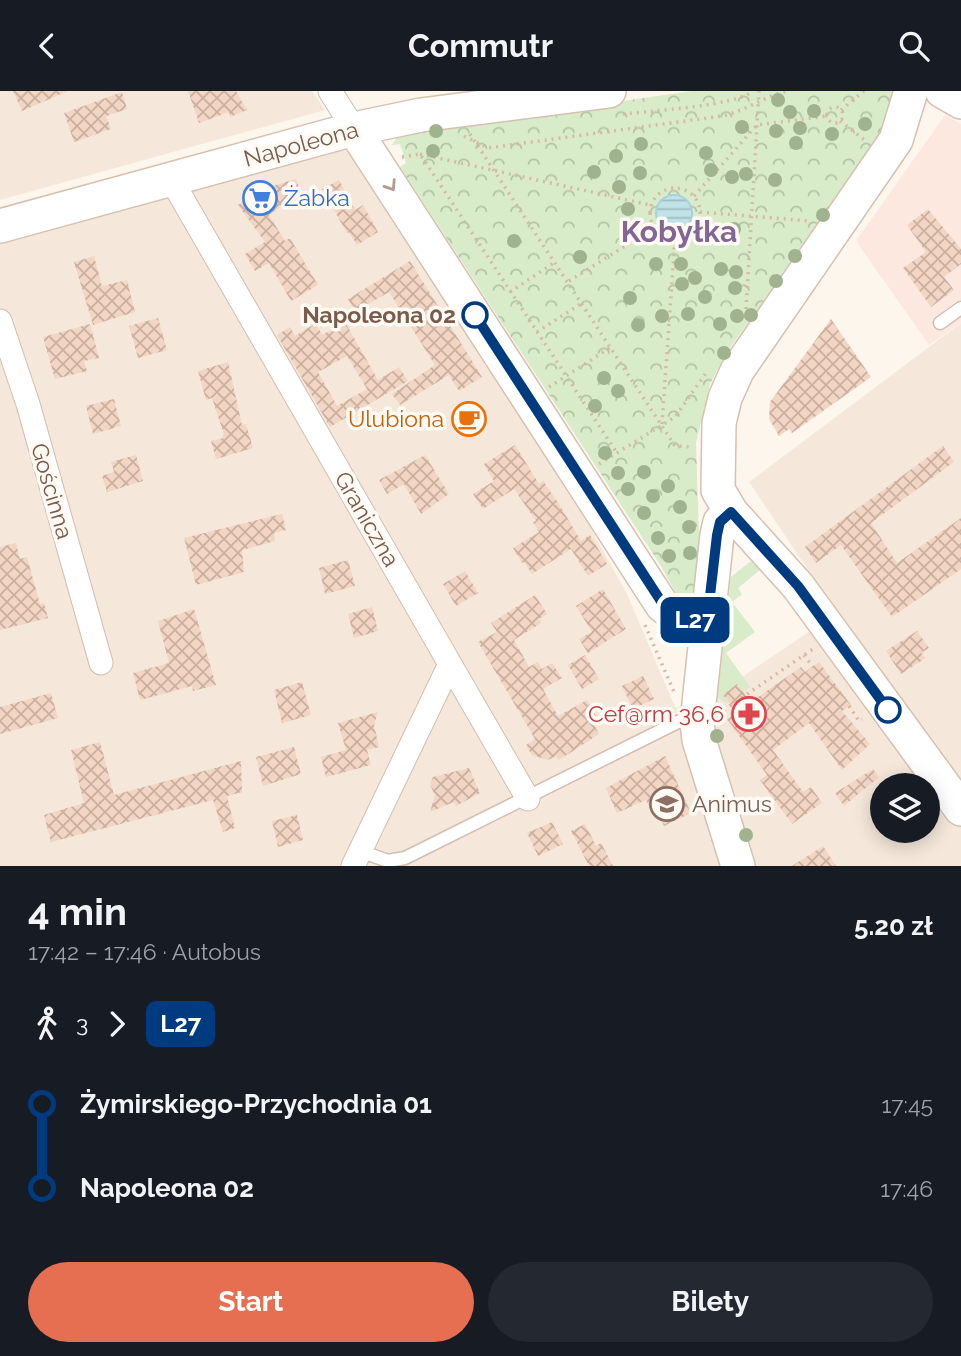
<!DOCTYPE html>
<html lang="pl">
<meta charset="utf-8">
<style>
body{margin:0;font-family:Raleway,sans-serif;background:#242831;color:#f1f3f6;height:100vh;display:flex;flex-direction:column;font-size:26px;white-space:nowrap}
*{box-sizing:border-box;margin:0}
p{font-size:23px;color:#9ea1a6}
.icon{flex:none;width:38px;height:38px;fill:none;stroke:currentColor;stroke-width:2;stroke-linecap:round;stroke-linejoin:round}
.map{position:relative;height:775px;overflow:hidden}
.sheet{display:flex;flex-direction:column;background:#171b24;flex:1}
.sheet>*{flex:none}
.badge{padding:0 14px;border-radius:10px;font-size:24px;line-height:46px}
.buttons{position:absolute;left:870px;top:682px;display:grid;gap:14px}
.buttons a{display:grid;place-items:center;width:70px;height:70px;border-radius:50%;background:#171b24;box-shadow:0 4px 18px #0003;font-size:35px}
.map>.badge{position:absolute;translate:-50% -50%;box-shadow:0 0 0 4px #fff}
.legs{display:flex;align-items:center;gap:10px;height:77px;padding:0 28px;font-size:23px}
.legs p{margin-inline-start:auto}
.summary{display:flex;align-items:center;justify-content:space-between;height:119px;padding:0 28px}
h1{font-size:38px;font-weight:700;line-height:52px}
.action{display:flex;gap:14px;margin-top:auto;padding:14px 28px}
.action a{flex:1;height:80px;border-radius:42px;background:#e76f51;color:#fff;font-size:28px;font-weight:700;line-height:80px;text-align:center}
.action a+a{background:#242831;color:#f1f3f6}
ul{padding:0 28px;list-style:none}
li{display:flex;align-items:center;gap:24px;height:84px;font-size:26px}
li i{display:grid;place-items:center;width:10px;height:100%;margin:0 9px;background:currentColor}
li i::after{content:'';width:18px;height:18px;margin:-9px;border:5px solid;border-radius:50%;background:#171b24}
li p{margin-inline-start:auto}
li:first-child i{background:linear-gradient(#0000 50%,currentColor 0)}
li:last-child i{background:linear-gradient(currentColor 50%,#0000 0)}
header{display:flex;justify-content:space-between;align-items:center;height:91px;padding:0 28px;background:#171b24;font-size:32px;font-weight:700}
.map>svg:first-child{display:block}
.residential{fill:#f5e8da;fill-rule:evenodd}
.commercial{fill:#fde8e0}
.green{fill:#d8ecc9}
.park{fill:url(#park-crowns)}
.water{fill:url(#water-rules);stroke:#a5d3da;stroke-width:2}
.building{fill:url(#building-cross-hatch);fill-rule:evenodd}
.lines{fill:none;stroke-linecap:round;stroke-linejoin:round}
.lane-casing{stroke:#d1beb0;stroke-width:15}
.street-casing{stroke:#d1beb0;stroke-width:25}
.secondary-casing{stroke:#d6c0b0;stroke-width:36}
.path{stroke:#d9b8a5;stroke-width:3.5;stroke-dasharray:2 5;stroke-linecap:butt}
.lane{stroke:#fff;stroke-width:12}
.street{stroke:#fff;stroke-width:23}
.secondary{stroke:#fff;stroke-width:33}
.tree{fill:#a0b28e}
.oneway{stroke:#af9d94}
.line-1-casing{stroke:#fff;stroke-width:16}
.line-1{stroke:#003b80;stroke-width:10}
.stop-1-dot{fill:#fff;stroke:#003b80;stroke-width:3.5}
.labels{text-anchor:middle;stroke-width:7;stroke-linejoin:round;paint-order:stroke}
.street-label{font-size:23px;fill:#7a5c4d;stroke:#fffaf3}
.shop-label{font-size:23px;fill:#366cbe;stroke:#fffaf3;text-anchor:start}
.stop-label{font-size:23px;font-weight:bold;fill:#7a5c4d;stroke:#fffaf3;text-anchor:end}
.food-label{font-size:23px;fill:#c56008;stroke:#fffaf3;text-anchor:end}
.health-label{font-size:23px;fill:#be3a42;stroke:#fffaf3;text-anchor:end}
.education-label{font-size:23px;fill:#785e54;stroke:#fffaf3;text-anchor:start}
.district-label{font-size:30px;font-weight:bold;fill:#846695;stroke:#fffaf3}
</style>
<header><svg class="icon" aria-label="back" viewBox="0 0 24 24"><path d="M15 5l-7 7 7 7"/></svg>Commutr<svg class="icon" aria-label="search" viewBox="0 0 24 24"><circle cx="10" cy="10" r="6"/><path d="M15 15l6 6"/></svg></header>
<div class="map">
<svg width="961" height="775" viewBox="0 0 961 775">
<defs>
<pattern id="park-crowns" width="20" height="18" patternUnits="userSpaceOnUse" patternTransform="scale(1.75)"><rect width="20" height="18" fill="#d8ecc9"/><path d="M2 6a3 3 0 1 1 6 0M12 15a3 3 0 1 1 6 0" fill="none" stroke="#b4c2a5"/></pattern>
<pattern id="water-rules" width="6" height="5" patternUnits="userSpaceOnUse" patternTransform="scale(1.75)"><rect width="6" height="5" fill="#bfe3e8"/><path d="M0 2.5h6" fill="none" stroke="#a0bbbe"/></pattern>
<pattern id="building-cross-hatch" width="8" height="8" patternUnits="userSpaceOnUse" patternTransform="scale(1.75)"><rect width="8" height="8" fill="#f3d5c3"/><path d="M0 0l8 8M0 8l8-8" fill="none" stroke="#cab0a1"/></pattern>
</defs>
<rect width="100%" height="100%" fill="#fdf6ec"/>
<!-- residential -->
<path class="residential" d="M0,0H312L325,19L0,109Z
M330,34L591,438L627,503L675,616L697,621L718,602L837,522L749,391L961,232V775H0V142ZM882,695H928V740H882Z"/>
<!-- commercial -->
<path class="commercial" d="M945,24L961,33V232L929,254L856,150Z"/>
<!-- green -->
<path class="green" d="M751,470L760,479L738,497L742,503L732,511L755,541L726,562L750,596L727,612L719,608L718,602L731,486Z"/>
<!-- park -->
<path class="park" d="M692,0H900L897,28L726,262L710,293L696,352L699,445L694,506L688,511L681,512L661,475L400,76L406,72L400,53L392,54L398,45L411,41Z"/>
<!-- water -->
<path class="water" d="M656 122a18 18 0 1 1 36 0a18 18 0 1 1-36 0Z"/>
<!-- building -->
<path class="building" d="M13,0H68L22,20Z
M188,0H236L247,19L230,26L229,21L199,32Z
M122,1L127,18L106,25L111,38L74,51L64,22Z
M296,88L301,101L269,124L285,150L290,147L318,194L291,210L269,172L255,180L245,163L265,151L238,114L259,99Z
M339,89L355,119L363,114L378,141L357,154L349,141L347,142L322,98Z
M928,118L961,158V173L944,186L954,199L931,216L903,177L926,161L907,134Z
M94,165L102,195L127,189L135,221L93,234L74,171Z
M410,170L482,286L459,300L449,284L400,314L392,303L435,274L389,201L355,221L348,208Z
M158,227L167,259L138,267L129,235Z
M831,228L871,286L792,342L789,338L779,345L769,328L770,311Z
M345,231L378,289L399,276L408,290L330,336L277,244L290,236L295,245L316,232L322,244ZM347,265L367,298L337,315L318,281Z
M90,233L99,267L84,270L87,280L55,288L43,246Z
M228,271L242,334L246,333L253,357L216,368L211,350L223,347V340L212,307L206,309L198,280Z
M114,308L121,335L93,343L86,315Z
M474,312L486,332L464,345L453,325Z
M515,354L539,393L543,390L559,413L581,450L590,444L607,473L588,485L571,458L532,483L524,471L522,472L513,457L539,441L533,431L536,430L514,398L483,418L473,403L494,390L484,373Z
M943,355L954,371L871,432L897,472L961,427V478L892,526L841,454L816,472L805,456Z
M136,364L143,390L107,401L102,385L114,381L111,371Z
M425,364L449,403L421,423L404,393L387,403L379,389Z
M282,423L286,439L274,442L275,450L242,459L244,481L196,494L184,447Z
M16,452L20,468L27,466L40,513L44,512L48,527L0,539V456Z
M348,469L355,495L325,503L319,477Z
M465,480L478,502L456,515L443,493Z
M603,498L626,538L588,562L579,548L592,541L576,515Z
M535,504L547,523L539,528L541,532L514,549L529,576L538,571L542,578L552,572L562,587L543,598L558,625L587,609L596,625L591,628L599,643L559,669L556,665L548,669L532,664L526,654L535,648L478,551L497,541L491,532Z
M372,516L378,540L354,547L348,523Z
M194,518L216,594L193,600L192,595L140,609L133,582L169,572L158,530Z
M917,540L929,557L921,562L926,567L901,583L886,560Z
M585,564L599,588L582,598L568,574Z
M819,571L851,614L842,620L870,653L842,679L809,632L773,659L803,701L811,696L822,712L792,733L760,689L767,684L727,628L737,621L723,604L737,593L751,611L801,576L805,581Z
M643,585L654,608L633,618L622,595Z
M302,591L311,624L282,632L274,599Z
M51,602L58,627L0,643V616Z
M378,621L374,634L379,656L367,659L371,674L326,686L321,666L346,659L338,632Z
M100,651L114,704L241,670L242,701L227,705L235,737L223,741L213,709L51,751L44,724L84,712L71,659Z
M294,656L301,683L263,695L256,666Z
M665,665L691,722L664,735L658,721L653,724L646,709L617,722L606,697Z
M469,677L480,702L456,715L454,711L430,721L435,704L430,694L433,686Z
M873,678L879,686L844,715L835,702Z
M297,724L303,749L278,756L272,730Z
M552,731L563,753L538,765L527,742Z
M585,733L596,755L601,752L613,775H589L571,740Z
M823,755L836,775H792Z"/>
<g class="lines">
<!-- lane casing -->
<g class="lane-casing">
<path id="lane" d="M940,232L961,217
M360,760L388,770L405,767L694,623"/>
</g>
<!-- street casing -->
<g class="street-casing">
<path id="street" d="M330,0L354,38
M171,88L450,573L353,775
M0,230L28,313L101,572
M450,573L528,708"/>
</g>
<!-- secondary casing -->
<g class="secondary-casing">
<path id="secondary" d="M911,0L896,49L737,280L725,307L719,332L718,399L731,421L798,495L961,718
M942,0L961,11
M354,38L662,514L676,525L707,531
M0,135L354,38L421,24L609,0
M731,421L720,431L717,444L697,631L699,649L738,775"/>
</g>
<!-- path -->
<path class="path" d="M827 24a8 8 0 1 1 16 0a8 8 0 1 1-16 0Z
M841,19L864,0
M623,23C650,20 736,15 753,0
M840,30L866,50
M470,43L675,355L693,356
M464,45L488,57L722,25C746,20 764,5 788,0
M420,63L650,114
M402,66L420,63L617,362
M650 122a25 25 0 1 1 50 0a25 25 0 1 1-50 0Z
M694,105L757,34L827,25
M700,121L810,130
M569,190L654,137
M510,201L555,171
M746,218L759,0
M537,241L582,212
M549,296L611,256
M662,333L675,148
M599,373L675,326L706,282
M645,534L674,601
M804,564L813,576
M849,615L859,630L862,628
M724,619L813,558"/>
<!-- lane -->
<use href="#lane" class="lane"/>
<!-- street -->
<use href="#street" class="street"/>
<!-- secondary -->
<use href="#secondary" class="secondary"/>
</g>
<!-- trees -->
<g class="tree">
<circle cx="778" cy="9" r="7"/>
<circle cx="814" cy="20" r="7"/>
<circle cx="790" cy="21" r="7"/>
<circle cx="865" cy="33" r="7"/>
<circle cx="742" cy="36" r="7"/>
<circle cx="800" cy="37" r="7"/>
<circle cx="436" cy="40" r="7"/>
<circle cx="776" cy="40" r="7"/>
<circle cx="832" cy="43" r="7"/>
<circle cx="796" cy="52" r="7"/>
<circle cx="641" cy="53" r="7"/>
<circle cx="433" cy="60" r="7"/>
<circle cx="706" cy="62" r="7"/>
<circle cx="616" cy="65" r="7"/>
<circle cx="711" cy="79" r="7"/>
<circle cx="594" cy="81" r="7"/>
<circle cx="640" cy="82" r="7"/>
<circle cx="746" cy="83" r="7"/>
<circle cx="732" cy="86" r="7"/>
<circle cx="775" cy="89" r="7"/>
<circle cx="619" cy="96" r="7"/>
<circle cx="628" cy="118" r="7"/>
<circle cx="823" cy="124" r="7"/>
<circle cx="704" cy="134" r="7"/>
<circle cx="734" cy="138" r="7"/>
<circle cx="514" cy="150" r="7"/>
<circle cx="795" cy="165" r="7"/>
<circle cx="580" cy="166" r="7"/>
<circle cx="656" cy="173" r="7"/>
<circle cx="681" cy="173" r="7"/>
<circle cx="721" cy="178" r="7"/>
<circle cx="736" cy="181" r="7"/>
<circle cx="695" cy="187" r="7"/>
<circle cx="776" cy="190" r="7"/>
<circle cx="682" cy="193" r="7"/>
<circle cx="735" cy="197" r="7"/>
<circle cx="705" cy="206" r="7"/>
<circle cx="630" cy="207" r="7"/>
<circle cx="688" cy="223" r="7"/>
<circle cx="751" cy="224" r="7"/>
<circle cx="662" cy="225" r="7"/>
<circle cx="737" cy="225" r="7"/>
<circle cx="720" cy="233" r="7"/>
<circle cx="638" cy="234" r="7"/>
<circle cx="724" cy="262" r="7"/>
<circle cx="604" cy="287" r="7"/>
<circle cx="618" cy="300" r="7"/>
<circle cx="595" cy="315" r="7"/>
<circle cx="605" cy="362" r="7"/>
<circle cx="644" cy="381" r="7"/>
<circle cx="618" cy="382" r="7"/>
<circle cx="668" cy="395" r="7"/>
<circle cx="628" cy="398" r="7"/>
<circle cx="653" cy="405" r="7"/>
<circle cx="680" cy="416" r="7"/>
<circle cx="644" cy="422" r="7"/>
<circle cx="689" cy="436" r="7"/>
<circle cx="658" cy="447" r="7"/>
<circle cx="690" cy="462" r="7"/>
<circle cx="669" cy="465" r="7"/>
<circle cx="717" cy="645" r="7"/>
<circle cx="746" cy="744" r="7"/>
</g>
<!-- one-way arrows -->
<defs><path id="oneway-chevron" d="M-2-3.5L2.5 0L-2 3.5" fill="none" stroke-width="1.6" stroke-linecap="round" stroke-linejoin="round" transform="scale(1.75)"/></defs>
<use class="oneway" href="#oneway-chevron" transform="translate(391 95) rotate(57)"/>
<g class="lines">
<!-- line-1 casing -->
<g class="line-1-casing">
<path id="line-1" d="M475,224L668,521L707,531L717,444L720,431L731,421L798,495L888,619"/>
</g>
<!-- line-1 -->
<use href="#line-1" class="line-1"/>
</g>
<!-- icons -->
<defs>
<g id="supermarket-ring" transform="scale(1.75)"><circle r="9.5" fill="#fffaf3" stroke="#3f7fe0" stroke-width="1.5"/><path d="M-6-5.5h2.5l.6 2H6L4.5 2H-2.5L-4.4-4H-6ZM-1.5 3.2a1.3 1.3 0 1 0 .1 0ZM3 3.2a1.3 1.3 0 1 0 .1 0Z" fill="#3f7fe0"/></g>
<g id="cafe-ring" transform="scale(1.75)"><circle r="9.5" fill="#fffaf3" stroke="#e8710a" stroke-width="1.5"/><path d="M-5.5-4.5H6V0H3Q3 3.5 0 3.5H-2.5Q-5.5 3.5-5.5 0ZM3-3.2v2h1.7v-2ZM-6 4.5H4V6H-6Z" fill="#e8710a"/></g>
<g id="pharmacy-ring" transform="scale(1.75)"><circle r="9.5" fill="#fffaf3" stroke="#e0444e" stroke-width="1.5"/><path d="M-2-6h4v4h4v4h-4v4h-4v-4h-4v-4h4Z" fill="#e0444e"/></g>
<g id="school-ring" transform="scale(1.75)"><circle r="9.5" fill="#fffaf3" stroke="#8d6e63" stroke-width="1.5"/><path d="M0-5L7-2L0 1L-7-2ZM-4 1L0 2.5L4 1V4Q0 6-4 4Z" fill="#8d6e63"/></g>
</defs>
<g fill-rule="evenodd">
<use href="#supermarket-ring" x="260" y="107"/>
<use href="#cafe-ring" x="469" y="328"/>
<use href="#pharmacy-ring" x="749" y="623"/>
<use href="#school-ring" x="667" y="713"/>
</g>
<!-- markers -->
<g class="stop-1-dot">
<circle cx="475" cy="224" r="12"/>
<circle cx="888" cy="619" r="12"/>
</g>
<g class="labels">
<!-- street labels -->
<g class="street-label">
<text transform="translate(301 53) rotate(-15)" y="8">Napoleona</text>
<text transform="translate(52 400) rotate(74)" y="8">Gościnna</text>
<text transform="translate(367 428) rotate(60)" y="8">Graniczna</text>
</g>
<!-- shop labels -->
<g class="shop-label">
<text x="284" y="115">Żabka</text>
</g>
<!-- stop labels -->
<g class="stop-label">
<text x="456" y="232">Napoleona 02</text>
</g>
<!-- food labels -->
<g class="food-label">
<text x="444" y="336">Ulubiona</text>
</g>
<!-- health labels -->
<g class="health-label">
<text x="724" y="631">Cef@rm 36,6</text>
</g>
<!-- education labels -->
<g class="education-label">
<text x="692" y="721">Animus</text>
</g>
<!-- district labels -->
<g class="district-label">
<text x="679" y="151">Kobyłka</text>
</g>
</g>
</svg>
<div class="buttons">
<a><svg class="icon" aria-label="layers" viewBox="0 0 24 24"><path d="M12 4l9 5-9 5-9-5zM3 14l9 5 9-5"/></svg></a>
</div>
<b class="badge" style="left:695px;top:529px;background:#003b80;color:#fff">L27</b>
</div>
<section class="sheet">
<div class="summary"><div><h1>4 min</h1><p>17:42 – 17:46 · Autobus</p></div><b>5.20 zł</b></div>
<div class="legs"><svg class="icon" aria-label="walk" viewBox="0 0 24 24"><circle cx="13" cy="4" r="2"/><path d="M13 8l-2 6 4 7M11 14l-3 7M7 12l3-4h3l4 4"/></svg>3<svg class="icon" aria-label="forward" viewBox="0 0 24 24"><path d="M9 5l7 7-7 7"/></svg><b class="badge" style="background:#003b80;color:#fff">L27</b></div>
<ul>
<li><i style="color:#003b80"></i><b>Żymirskiego-Przychodnia 01</b><p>17:45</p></li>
<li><i style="color:#003b80"></i><b>Napoleona 02</b><p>17:46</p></li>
</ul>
<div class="action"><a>Start</a><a>Bilety</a></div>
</section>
